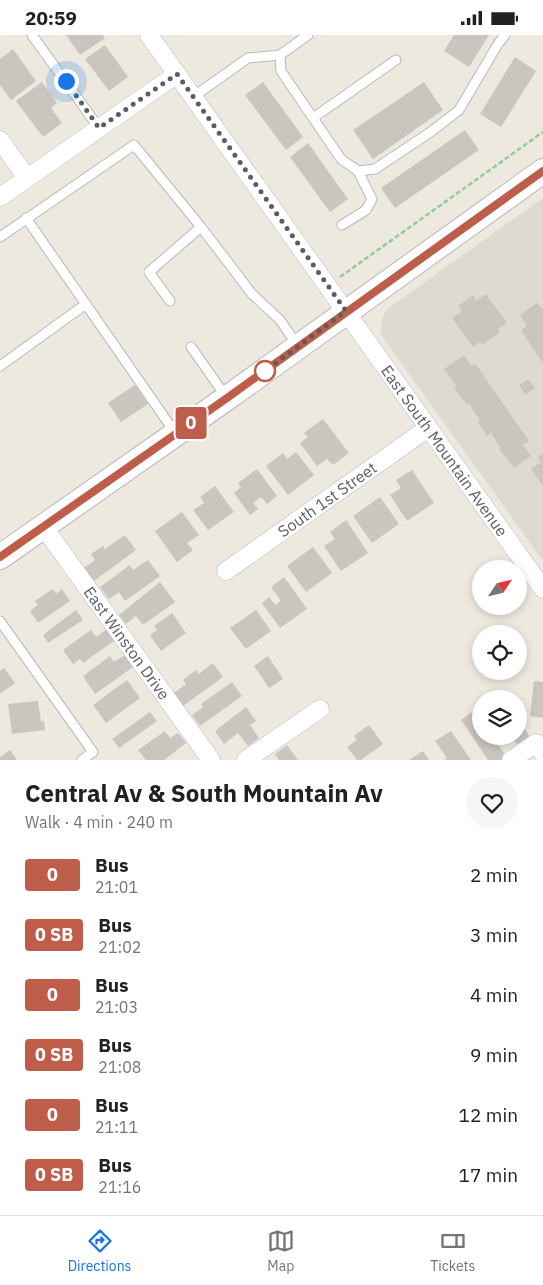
<!DOCTYPE html>
<meta charset="utf-8">
<style>
body{margin:0;font-family:"IBM Plex Sans",sans-serif;background:#f6f6f6;color:#202124;height:100vh;display:flex;flex-direction:column;font-size:19px;white-space:nowrap}
*{box-sizing:border-box;margin:0}
p{font-size:16px;color:#757577}
.icon{flex:none;width:28px;height:28px;fill:none;stroke:currentColor;stroke-width:2;stroke-linecap:round;stroke-linejoin:round}
.map{position:relative;height:725px;overflow:hidden}
.panel{display:flex;flex-direction:column;background:#fff;flex:1}
.panel>*{flex:none}
.badge{padding:0 10px;border-radius:4px;font-size:18px;line-height:32px}
.needle{width:32px;rotate:55deg}
.controls{position:absolute;left:472px;top:525px;display:grid;gap:10px}
.controls a{display:grid;place-items:center;width:55px;height:55px;border-radius:50%;background:#fff;box-shadow:0 2px 8px #0003;font-size:25px}
.you{position:absolute;width:25px;height:25px;margin:-12px;border:4px solid #fff;border-radius:50%;background:#1a73e8;box-shadow:0 0 0 8px #1a73e833}
.map>.badge{position:absolute;translate:-50% -50%;box-shadow:0 0 0 2px #fff}
.round{display:grid;place-items:center;flex:none;width:52px;height:52px;border-radius:26px;background:#f6f6f6}
.summary{display:flex;align-items:center;justify-content:space-between;height:85px;padding:0 25px}
h1{font-size:24px;font-weight:700;line-height:38px}
ul{padding:0;list-style:none}
li{display:flex;align-items:center;gap:15px;height:60px;padding:0 25px}
li div{flex:1}
li b{display:block;font-size:19px}
li em{font-style:normal}
li .badge{min-width:55px;font-weight:700;text-align:center}
.status{display:flex;justify-content:space-between;align-items:center;height:35px;padding:0 25px;background:#fff;direction:ltr}
.status svg{height:14px;fill:currentColor}
.menu{display:flex;justify-content:space-around;align-items:center;height:70px;border-top:1px solid #e0e0e0;background:#fff;font-size:14px;color:#757577}
.menu a{display:grid;justify-items:center;gap:2px}
.menu .on{color:#1a73e8}
.map>svg:first-child{display:block}
.education{fill:#dfdad0}
.building{fill:#cac5be}
.lines{fill:none;stroke-linecap:round;stroke-linejoin:round}
.service-casing{stroke:#b5b9be;stroke-width:11}
.minor-casing{stroke:#b5b9be;stroke-width:19}
.secondary-casing{stroke:#b3b9be;stroke-width:26}
.path{stroke:#93cc9c;stroke-width:2.5;stroke-dasharray:5 2.5;stroke-linecap:butt}
.service{stroke:#fff;stroke-width:9}
.minor{stroke:#fff;stroke-width:18}
.secondary{stroke:#fff;stroke-width:24}
.line-casing{stroke:#fff;stroke-width:11}
.line{stroke:#be5d49;stroke-width:8}
.walk{stroke:#585e62;stroke-width:5;stroke-dasharray:0 9}
.stop-dot{fill:#fff;stroke:#be5d49;stroke-width:2.5}
.labels{text-anchor:middle;stroke-width:4.5;stroke-linejoin:round;paint-order:stroke}
.street-label{font-size:16px;fill:#585e62;stroke:#fff}
</style>
<div class="status"><b>20:59</b><svg viewBox="0 0 49 12"><path d="M0 12V9h3v3zM5 12V6h3v6zM10 12V3h3v9zM15 12V0h3v12zM26 1h20v11H26zM47 4h2v5h-2z"/></svg></div>
<div class="map">
<svg width="543" height="725" viewBox="0 0 543 725">
<rect width="100%" height="100%" fill="#ede9df"/>
<!-- education -->
<path class="education" d="M543,163V526L381,300V292L382,284L386,276L390,272Z"/>
<!-- building -->
<path class="building" d="M66,0H103L105,3L80,20Z
M454,0H489L469,32L444,16Z
M105,10L128,42L109,56L85,24Z
M13,14L36,46L11,65L0,50V24Z
M515,22L536,36L501,92L480,79Z
M42,47L57,68L51,73L62,88L43,102L16,66Z
M263,47L303,102L286,115L245,60Z
M424,47L443,75L373,124L353,95Z
M465,95L479,115L395,173L381,153Z
M308,108L348,164L330,177L290,122Z
M486,259L507,288L498,294L500,297L482,310L480,307L473,312L452,283L462,276L458,271L473,260L476,266Z
M537,268L543,275V329L521,295L527,291L520,280Z
M464,320L471,331L475,328L529,406L523,410L531,421L514,433L499,414L501,413L491,398L487,401L478,387L480,385L469,369L467,370L454,352L456,350L444,334Z
M528,344L535,353L525,360L519,350Z
M135,350L148,369L121,387L108,368Z
M323,384L349,418L333,430L327,424L317,431L300,408L308,402L304,398Z
M296,417L314,440L288,460L266,431L283,418L287,424Z
M543,418V451L531,434L541,427L538,422Z
M257,434L277,461L267,469L261,462L253,468L258,474L250,480L234,458L241,452L238,448Z
M412,435L434,468L407,486L390,460L401,453L396,445Z
M215,451L234,477L208,495L193,475L204,468L200,462Z
M380,462L399,489L372,508L353,481Z
M182,477L199,500L187,508L193,515L177,527L155,496Z
M346,485L368,518L341,536L324,511L335,504L330,497Z
M125,500L136,515L94,546L84,533L95,525L91,519L103,511L105,514Z
M313,512L332,538L306,557L287,531Z
M148,525L160,541L125,566L119,557L109,564L100,552L130,530L133,535Z
M284,542L307,574L280,593L262,568L269,562L275,570L281,566L271,552Z
M160,547L175,567L143,590L136,581L126,589L119,580Z
M53,554L56,559L62,554L70,566L38,588L30,576L38,570L35,566Z
M76,575L83,585L48,608L43,600Z
M256,575L271,596L246,614L230,593Z
M172,578L186,598L161,616L150,600L157,595L154,591Z
M107,594L115,605L83,628L80,624L73,629L63,615L91,595L96,602Z
M125,620L133,632L95,659L83,641L110,621L114,627Z
M268,621L283,644L269,653L254,631Z
M213,628L223,642L183,671L174,658L186,649L183,645L196,635L199,639Z
M4,633L15,648L0,659V636Z
M127,645L140,663L106,688L93,670Z
M534,646L543,647V683L530,681Z
M232,647L242,661L200,691L192,680L203,672L201,669Z
M38,666L41,687L44,686L45,695L12,699L8,669Z
M246,672L256,686L250,690L259,703L248,711L238,698L224,709L215,696Z
M475,675L481,685V701H492L506,721L501,725H488L461,685Z
M150,677L157,686L119,713L112,704Z
M519,686L531,703L519,712L512,702L506,706L503,701H519Z
M369,690L383,709L361,725H357L347,712L357,705L354,701Z
M165,696L170,703L178,698L186,708L164,725H146L138,715Z
M451,696L471,725H444L447,723L435,706Z
M287,710L298,725H279L275,719Z
M10,715L17,725H0V722Z
M423,716L429,725H409Z"/>
<g class="lines">
<!-- service casing -->
<g class="service-casing">
<path id="service" d="M32,0L99,93
M308,0L280,20L281,36L341,124L358,136L375,134L432,96L459,75L498,9L505,0
M193,62L248,23L280,20
M313,83L396,25
M26,183L176,399
M342,190L366,175L372,164L358,136
M0,202L134,110L201,192L252,259L280,285L298,311
M170,266L149,237L201,192
M191,312L227,363
M0,331L86,269
M0,586L93,717L82,725"/>
</g>
<!-- minor casing -->
<g class="minor-casing">
<g id="minor">
<path id="s1" d="M149,0L543,554"/>
<path d="M0,105L27,143"/>
<path d="M0,162L177,39"/>
<path id="s2" d="M43,491L211,725"/>
<path id="s3" d="M226,536L428,393"/>
<path d="M246,725L320,674"/>
<path d="M511,725L536,708L543,718"/>
</g>
</g>
<!-- secondary casing -->
<g class="secondary-casing">
<path id="secondary" d="M0,522L227,363L543,136"/>
</g>
<!-- path -->
<path class="path" d="M340,242L543,97"/>
<!-- service -->
<use href="#service" class="service"/>
<!-- minor -->
<use href="#minor" class="minor"/>
<!-- secondary -->
<use href="#secondary" class="secondary"/>
</g>
<g class="lines">
<!-- line casing -->
<g class="line-casing">
<path id="line" d="M0,522L227,363L543,136"/>
</g>
<!-- line -->
<use href="#line" class="line"/>
<!-- walk -->
<path class="walk" d="M66,46L99,93L177,39L346,276L265,336"/>
</g>
<!-- markers -->
<circle class="stop-dot" cx="265" cy="336" r="10"/>
<g class="labels">
<!-- street labels -->
<g class="street-label">
<text dy="6" stroke="none"><textPath href="#s1" startOffset="510">East South Mountain Avenue</textPath></text>
<text dy="6" stroke="none"><textPath href="#s3" startOffset="124">South 1st Street</textPath></text>
<text dy="6" stroke="none"><textPath href="#s2" startOffset="144">East Winston Drive</textPath></text>
</g>
</g>
</svg>
<div class="controls">
<a><svg class="needle" viewBox="-14 -14 28 28"><path d="M0-13l5 13h-10z" fill="#e53935"/><path d="M0 13l5-13h-10z" fill="#757577"/></svg></a>
<a><svg class="icon" aria-label="locate" viewBox="0 0 24 24"><circle cx="12" cy="12" r="6"/><path d="M12 2v4M12 18v4M2 12h4M18 12h4"/></svg></a>
<a><svg class="icon" aria-label="layers" viewBox="0 0 24 24"><path d="M12 4l9 5-9 5-9-5zM3 14l9 5 9-5"/></svg></a>
</div>
<div class="you" style="left:66px;top:46px"></div>
<b class="badge" style="left:191px;top:388px;background:#be5d49;color:#fff">0</b>
</div>
<section class="panel">
<div class="summary"><div><h1>Central Av &amp; South Mountain Av</h1><p>Walk · 4 min · 240 m</p></div><a class="round"><svg class="icon" aria-label="heart" viewBox="0 0 24 24"><path d="M12 20l-8-8c-3-5 5-10 8-4 3-6 11-1 8 4z"/></svg></a></div>
<ul>
<li><span class="badge" style="background:#be5d49;color:#fff">0</span><div><b>Bus</b><p>21:01</p></div><em>2 min</em></li>
<li><span class="badge" style="background:#be5d49;color:#fff">0 SB</span><div><b>Bus</b><p>21:02</p></div><em>3 min</em></li>
<li><span class="badge" style="background:#be5d49;color:#fff">0</span><div><b>Bus</b><p>21:03</p></div><em>4 min</em></li>
<li><span class="badge" style="background:#be5d49;color:#fff">0 SB</span><div><b>Bus</b><p>21:08</p></div><em>9 min</em></li>
<li><span class="badge" style="background:#be5d49;color:#fff">0</span><div><b>Bus</b><p>21:11</p></div><em>12 min</em></li>
<li><span class="badge" style="background:#be5d49;color:#fff">0 SB</span><div><b>Bus</b><p>21:16</p></div><em>17 min</em></li>
</ul>
</section>
<nav class="menu">
<a class="on"><svg class="icon" aria-label="directions" viewBox="0 0 24 24"><path d="M12 3l9 9-9 9-9-9zM9 14v-3h6M13 9l2 2-2 2"/></svg>Directions</a>
<a><svg class="icon" aria-label="map" viewBox="0 0 24 24"><path d="M3 6l6-2 6 2 6-2v14l-6 2-6-2-6 2zM9 4v14M15 6v14"/></svg>Map</a>
<a><svg class="icon" aria-label="tickets" viewBox="0 0 24 24"><path d="M3 7h18v10H3zM15 7v10"/></svg>Tickets</a>
</nav>
